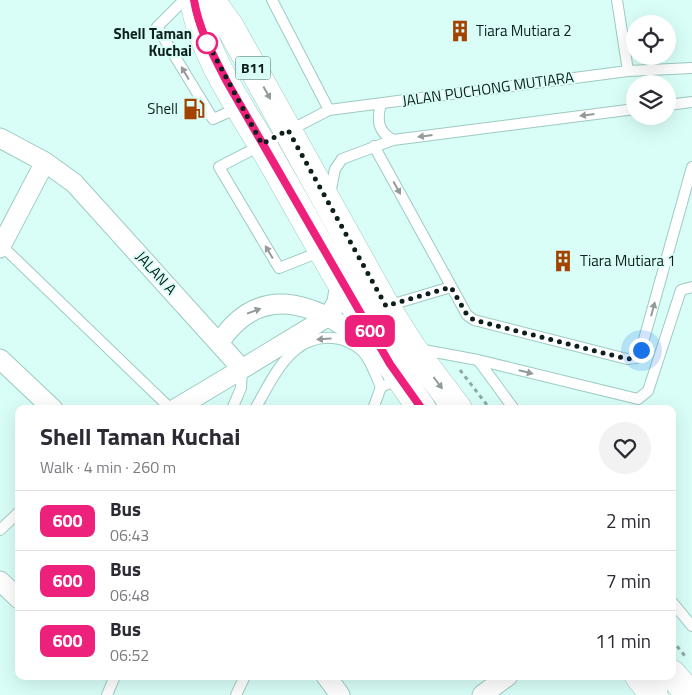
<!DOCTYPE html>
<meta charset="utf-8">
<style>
body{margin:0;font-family:"Titillium Web",sans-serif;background:#f2f2f3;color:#2b2b33;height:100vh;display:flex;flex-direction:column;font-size:19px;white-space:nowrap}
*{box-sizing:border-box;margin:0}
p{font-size:16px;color:#7c7c81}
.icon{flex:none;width:28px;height:28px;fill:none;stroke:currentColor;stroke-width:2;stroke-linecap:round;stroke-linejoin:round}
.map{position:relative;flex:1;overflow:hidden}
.sheet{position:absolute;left:15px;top:405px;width:661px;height:275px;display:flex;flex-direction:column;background:#fff;border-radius:10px;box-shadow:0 5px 20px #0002}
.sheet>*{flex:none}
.badge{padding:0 10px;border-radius:8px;font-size:18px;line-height:32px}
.buttons{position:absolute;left:626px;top:15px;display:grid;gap:10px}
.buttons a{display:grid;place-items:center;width:50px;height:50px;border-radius:50%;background:#fff;box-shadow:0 5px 20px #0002;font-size:25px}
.you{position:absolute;width:25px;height:25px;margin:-12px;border:4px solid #fff;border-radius:50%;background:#1a73e8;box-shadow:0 0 0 8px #1a73e833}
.map>.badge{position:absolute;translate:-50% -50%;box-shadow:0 0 0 2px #fff}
.round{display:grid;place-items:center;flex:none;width:52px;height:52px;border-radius:26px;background:#f2f2f3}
.head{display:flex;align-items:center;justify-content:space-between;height:85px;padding:0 25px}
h1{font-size:24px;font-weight:700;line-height:38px}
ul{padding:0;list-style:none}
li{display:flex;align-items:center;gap:15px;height:60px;padding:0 25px;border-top:1px solid #e1e1e2}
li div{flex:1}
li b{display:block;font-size:19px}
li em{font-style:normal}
li .badge{min-width:55px;font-weight:700;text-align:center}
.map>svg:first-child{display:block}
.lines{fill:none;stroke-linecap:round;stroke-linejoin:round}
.lane-casing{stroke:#9dcac3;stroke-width:12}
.street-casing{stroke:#9dcac3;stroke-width:21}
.primary-casing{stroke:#9dcac3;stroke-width:29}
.path{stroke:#8ba9a5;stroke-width:3;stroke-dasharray:4 4;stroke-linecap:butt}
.lane{stroke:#fff;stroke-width:10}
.street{stroke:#fff;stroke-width:19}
.primary{stroke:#fff;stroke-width:28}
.oneway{fill:#939b9a}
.line-casing{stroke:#fff;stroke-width:11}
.line{stroke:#ed207b;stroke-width:8}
.walk{stroke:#0e201e;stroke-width:5;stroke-dasharray:0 9}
.stop-dot{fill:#fff;stroke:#ed207b;stroke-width:2.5}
.labels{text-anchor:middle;stroke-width:4;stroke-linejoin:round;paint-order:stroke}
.shield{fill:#d9fef8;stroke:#4b635f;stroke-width:1}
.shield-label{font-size:14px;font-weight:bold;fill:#0e201e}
.poi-label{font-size:15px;fill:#0e201e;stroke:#d9fef8;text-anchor:start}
.stop-label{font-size:15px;font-weight:bold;fill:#0e201e;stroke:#d9fef8;text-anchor:end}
.street-label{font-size:15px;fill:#0e201e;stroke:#d9fef8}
</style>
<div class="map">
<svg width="692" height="695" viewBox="0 0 692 695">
<rect width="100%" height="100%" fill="#d9fef8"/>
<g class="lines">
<!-- lane casing -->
<g class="lane-casing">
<path id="lane" d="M184,0L157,27L213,119L238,108
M272,0L329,110
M617,0L628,71
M381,103C377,120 377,131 393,140
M668,105L692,102
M374,146L467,315L474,320L627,359L636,358L641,350L692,167
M330,194L335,169L342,159L393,140L635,109
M1,245L171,409
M322,251L279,268L219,167L329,110L628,71L692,68
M387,306L451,287
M418,349L478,360L638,399L648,391L681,290L692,287
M478,360L514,409
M232,409L241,388L242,369
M255,409C266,390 277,366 294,351C313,334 342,333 361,350C370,357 376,377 381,387
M373,409L381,387L388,384
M0,530L19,512
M672,602L692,626
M107,695L115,676
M236,695L245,676"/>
</g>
<!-- street casing -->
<g class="street-casing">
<path id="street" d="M0,138L45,162L74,183L242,369L175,409
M0,248L45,162
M219,343C263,276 326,307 374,350
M0,359L53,409
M242,369L329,316L337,302L340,282
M0,581L19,599
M326,676L340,695
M482,695L508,676"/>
</g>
<!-- primary casing -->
<g class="primary-casing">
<path id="primary" d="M194,0C203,56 241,108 269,156C318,242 364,329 422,409
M206,0L215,6L230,27L386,307L412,348L458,409
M672,674L690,695
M639,676L654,695"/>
</g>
<!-- path -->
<path class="path" d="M460,370L490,409
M672,640L685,656"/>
<!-- lane -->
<use href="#lane" class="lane"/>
<!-- street -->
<use href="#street" class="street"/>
<!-- primary -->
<use href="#primary" class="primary"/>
</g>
<!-- one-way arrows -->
<defs><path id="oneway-solid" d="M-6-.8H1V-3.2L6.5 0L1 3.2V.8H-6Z" transform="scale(1.25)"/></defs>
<g class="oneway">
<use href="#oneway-solid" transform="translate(185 73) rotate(-121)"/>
<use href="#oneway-solid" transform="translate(267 93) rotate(61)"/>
<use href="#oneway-solid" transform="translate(587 115) rotate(173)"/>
<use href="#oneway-solid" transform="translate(425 136) rotate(173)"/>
<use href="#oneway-solid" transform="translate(397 188) rotate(61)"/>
<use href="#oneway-solid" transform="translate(269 252) rotate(-121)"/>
<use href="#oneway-solid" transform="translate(653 309) rotate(-75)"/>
<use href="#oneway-solid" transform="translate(254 311) rotate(-20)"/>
<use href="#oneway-solid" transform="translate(324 339) rotate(176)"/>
<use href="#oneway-solid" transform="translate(526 372) rotate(14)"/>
<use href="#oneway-solid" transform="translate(438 383) rotate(53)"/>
</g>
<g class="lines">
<!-- line casing -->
<g class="line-casing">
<path id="line" d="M194,0C199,30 213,55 227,82L390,364L422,409"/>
</g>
<!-- line -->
<use href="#line" class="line"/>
<!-- walk -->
<path class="walk" d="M207,43L206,40L262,144L288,130L386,306L451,287L467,315L474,320L627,359L636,358L641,350"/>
</g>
<!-- icons -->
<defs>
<g id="building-bare" transform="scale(1.725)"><path d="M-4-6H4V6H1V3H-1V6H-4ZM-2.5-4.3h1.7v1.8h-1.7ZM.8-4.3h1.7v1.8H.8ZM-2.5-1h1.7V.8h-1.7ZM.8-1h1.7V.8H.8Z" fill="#a44200" stroke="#d9fef8" stroke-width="2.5" paint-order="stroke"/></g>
<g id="fuel-bare" transform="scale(1.725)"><path d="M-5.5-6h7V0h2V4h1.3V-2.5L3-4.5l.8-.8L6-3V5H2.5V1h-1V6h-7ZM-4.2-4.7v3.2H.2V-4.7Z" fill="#a44200" stroke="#d9fef8" stroke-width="2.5" paint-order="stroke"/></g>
</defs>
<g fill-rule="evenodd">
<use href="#building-bare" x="460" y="31"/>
<use href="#fuel-bare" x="194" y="109"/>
<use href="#building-bare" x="563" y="261"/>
</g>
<!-- markers -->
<circle class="stop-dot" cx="207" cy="43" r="10"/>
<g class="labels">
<!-- shield labels -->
<rect class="shield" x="235.5" y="56.5" width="35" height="23" rx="4"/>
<g class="shield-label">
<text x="253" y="73">B11</text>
</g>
<!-- poi labels -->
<g class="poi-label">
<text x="476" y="36">Tiara Mutiara 2</text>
<text x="178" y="114" text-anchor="end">Shell</text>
<text x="580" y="266">Tiara Mutiara 1</text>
</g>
<!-- stop labels -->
<g class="stop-label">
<text x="192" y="39">Shell Taman<tspan x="192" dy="17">Kuchai</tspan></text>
</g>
<!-- street labels -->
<g class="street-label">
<text transform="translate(488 89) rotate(-8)" y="5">JALAN PUCHONG MUTIARA</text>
<text transform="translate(156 273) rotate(48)" y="5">JALAN A</text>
</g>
</g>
</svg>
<div class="buttons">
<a><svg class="icon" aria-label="locate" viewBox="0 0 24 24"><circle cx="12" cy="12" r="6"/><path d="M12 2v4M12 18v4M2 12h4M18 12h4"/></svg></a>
<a><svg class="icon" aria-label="layers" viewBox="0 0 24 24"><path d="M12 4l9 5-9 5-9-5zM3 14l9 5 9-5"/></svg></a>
</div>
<div class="you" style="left:641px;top:350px"></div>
<b class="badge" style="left:370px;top:331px;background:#ed207b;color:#fff">600</b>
<section class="sheet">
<div class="head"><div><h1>Shell Taman Kuchai</h1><p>Walk · 4 min · 260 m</p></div><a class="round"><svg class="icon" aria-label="heart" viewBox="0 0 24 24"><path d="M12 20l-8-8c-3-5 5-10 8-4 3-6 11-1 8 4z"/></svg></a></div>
<ul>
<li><span class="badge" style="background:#ed207b;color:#fff">600</span><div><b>Bus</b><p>06:43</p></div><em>2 min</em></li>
<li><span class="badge" style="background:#ed207b;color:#fff">600</span><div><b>Bus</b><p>06:48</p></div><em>7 min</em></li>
<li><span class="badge" style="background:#ed207b;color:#fff">600</span><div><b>Bus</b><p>06:52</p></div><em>11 min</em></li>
</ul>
</section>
</div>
